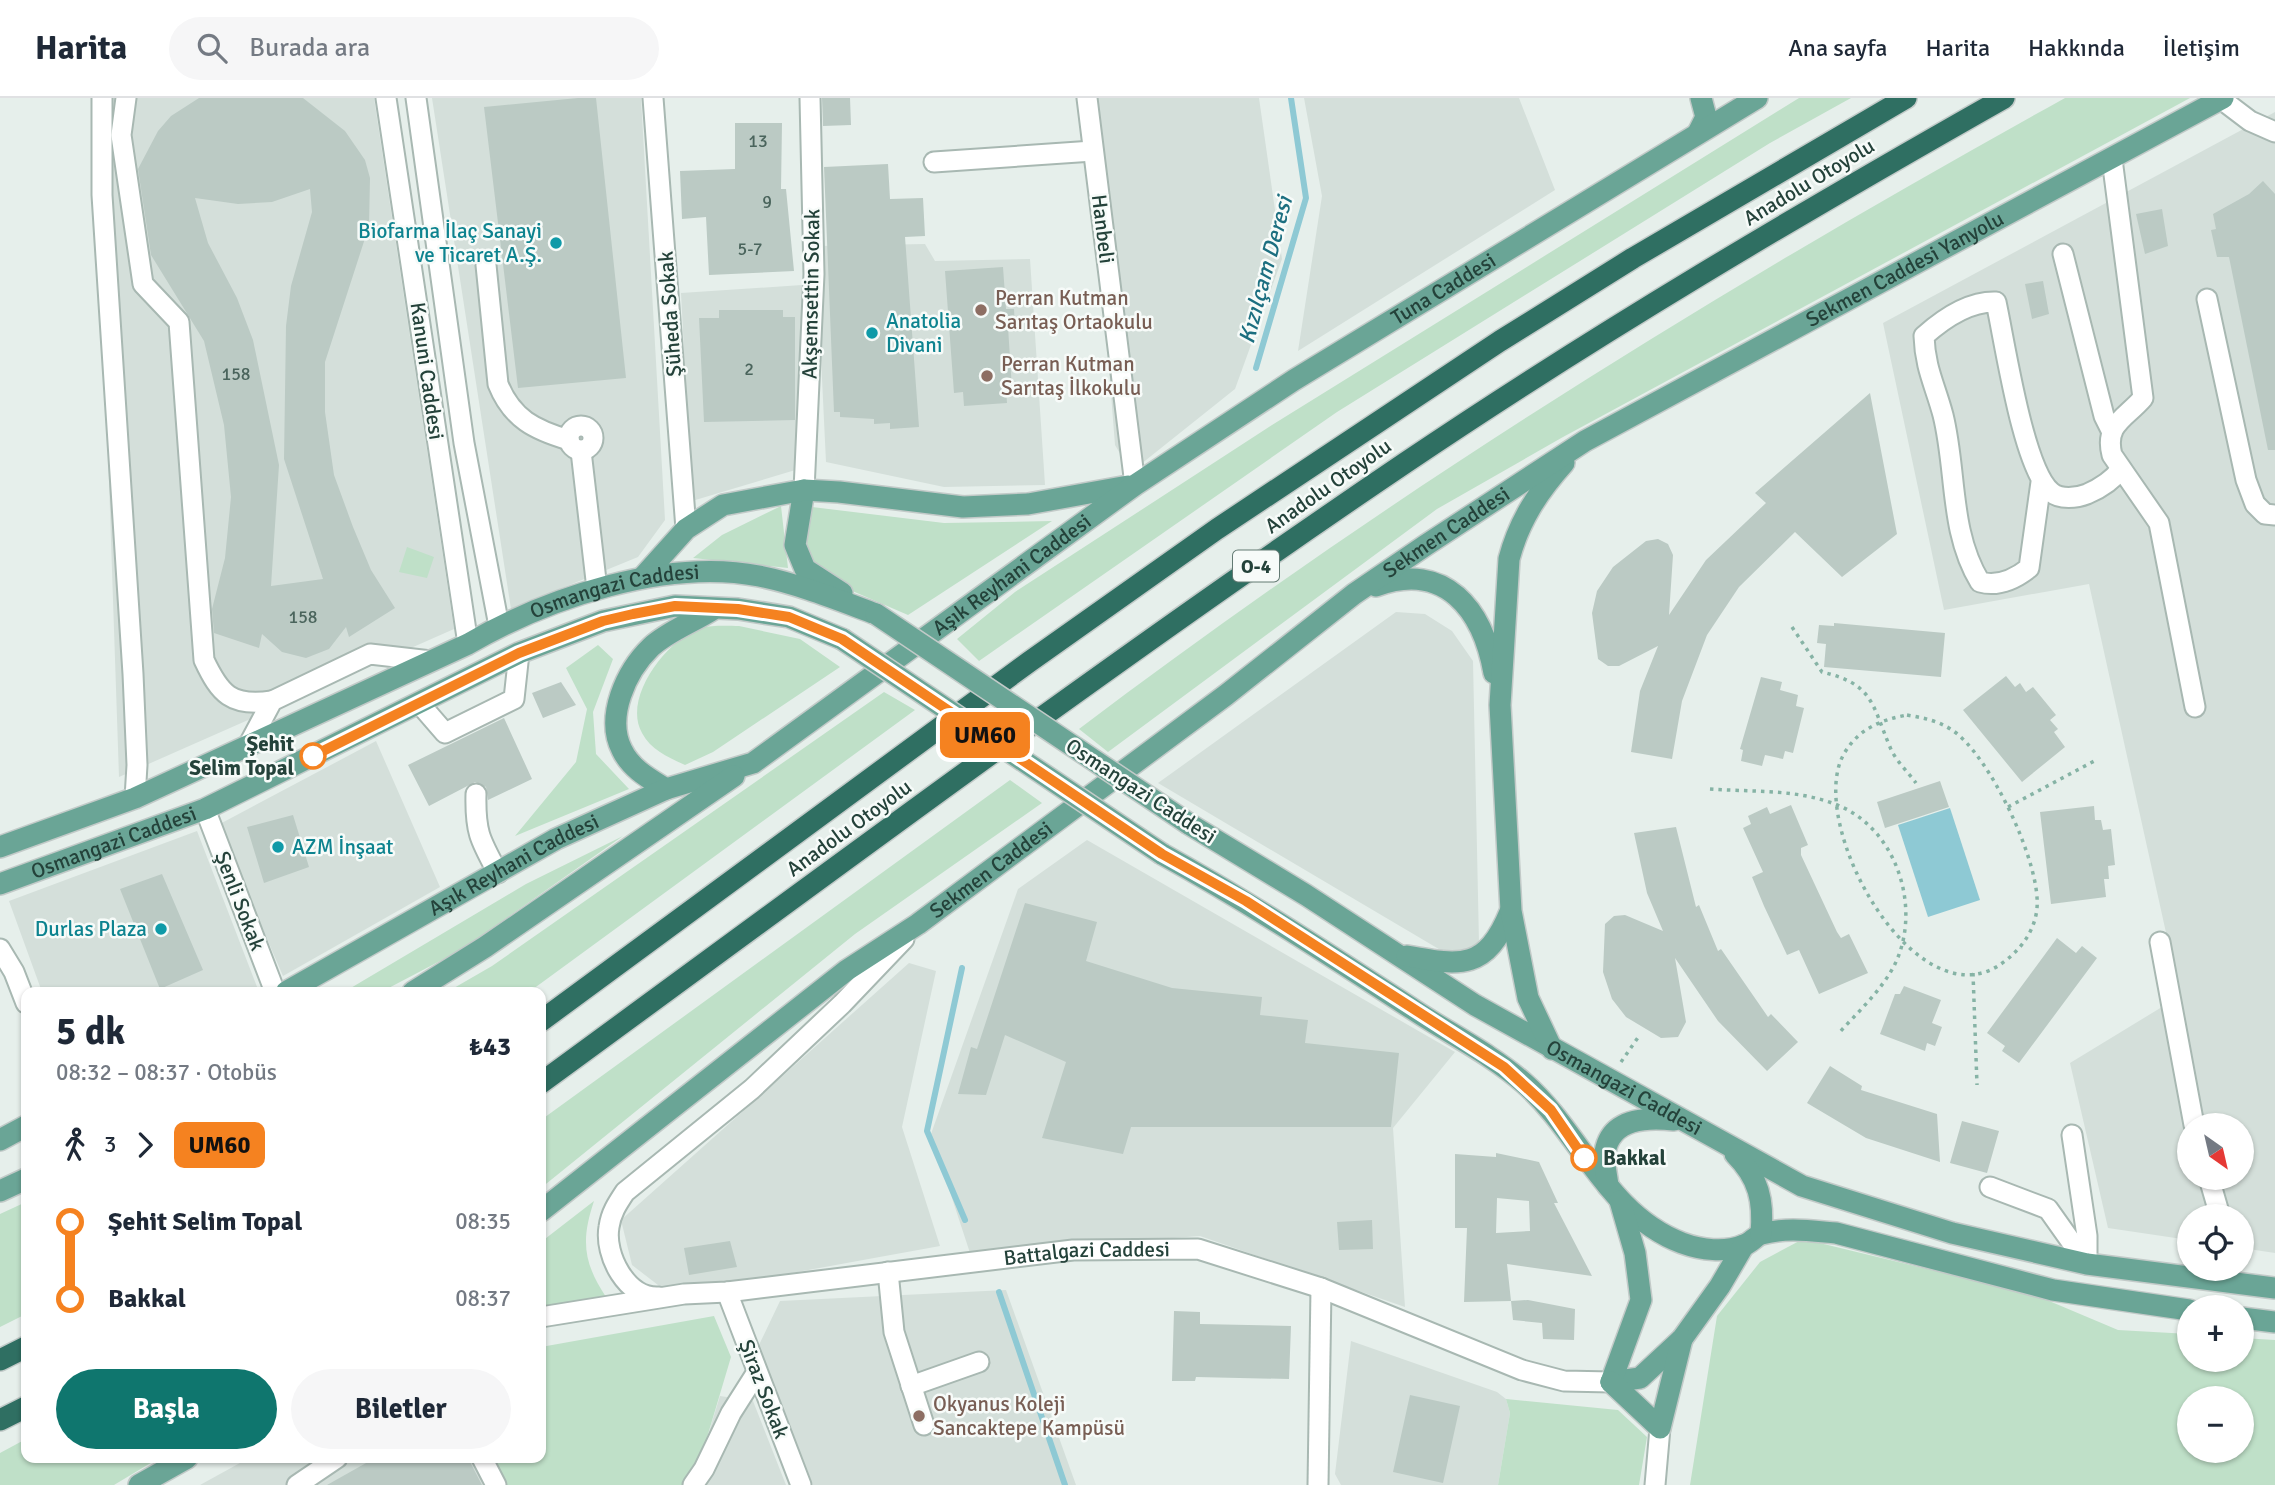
<!DOCTYPE html>
<html lang="tr">
<meta charset="utf-8">
<style>
body{margin:0;font-family:Signika,sans-serif;background:#f6f6f7;color:#1f2937;height:100vh;display:flex;flex-direction:column;font-size:26px;white-space:nowrap}
*{box-sizing:border-box;margin:0}
p{font-size:23px;color:#747a83}
.icon{flex:none;width:38px;height:38px;fill:none;stroke:currentColor;stroke-width:2;stroke-linecap:round;stroke-linejoin:round}
.map{position:relative;flex:1;overflow:hidden}
.panel{position:absolute;left:21px;top:889px;width:525px;height:476px;display:flex;flex-direction:column;background:#fff;border-radius:14px;box-shadow:0 2px 5px #0004}
.panel>*{flex:none}
.badge{padding:0 14px;border-radius:10px;font-size:24px;line-height:46px}
.needle{width:46px;rotate:146deg}
.fabs{position:absolute;left:2177px;top:1015px;display:grid;gap:14px}
.fabs a{display:grid;place-items:center;width:77px;height:77px;border-radius:50%;background:#fff;box-shadow:0 2px 5px #0004;font-size:35px}
.map>.badge{position:absolute;translate:-50% -50%;box-shadow:0 0 0 4px #fff}
.legs{display:flex;align-items:center;gap:10px;height:77px;padding:0 35px;font-size:23px}
.legs p{margin-inline-start:auto}
.headline{display:flex;align-items:center;justify-content:space-between;height:119px;padding:0 35px}
h1{font-size:38px;font-weight:800;line-height:52px}
.action{display:flex;gap:14px;margin-top:auto;padding:14px 35px}
.action a{flex:1;height:80px;border-radius:42px;background:#0f766e;color:#fff;font-size:28px;font-weight:800;line-height:80px;text-align:center}
.action a+a{background:#f6f6f7;color:#1f2937}
ul{padding:0 35px;list-style:none}
li{display:flex;align-items:center;gap:24px;height:77px;font-size:26px}
li i{display:grid;place-items:center;width:10px;height:100%;margin:0 9px;background:currentColor}
li i::after{content:'';width:18px;height:18px;margin:-9px;border:5px solid;border-radius:50%;background:#fff}
li p{margin-inline-start:auto}
li:first-child i{background:linear-gradient(#0000 50%,currentColor 0)}
li:last-child i{background:linear-gradient(currentColor 50%,#0000 0)}
header{display:flex;align-items:center;gap:42px;box-sizing:border-box;height:98px;padding:0 35px;background:#fff;border-bottom:2px solid #e0e1e3}
header strong{font-size:33px}
nav{display:flex;gap:38px;margin-inline-start:auto;font-size:24px}
.search{width:490px;height:63px;background:#f6f6f7;display:flex;align-items:center;gap:18px;box-sizing:border-box;padding:0 24px;border-radius:38px;color:#747a83;font-size:26px}
.map>svg:first-child{display:block}
.built{fill:#d4dfda;fill-rule:evenodd}
.green{fill:#bfe0c8;fill-rule:evenodd}
.water{fill:#8ec9d4}
.lines{fill:none;stroke-linecap:round;stroke-linejoin:round}
.stream{stroke:#8ec9d4;stroke-width:6}
.building{fill:#bbcac4;fill-rule:evenodd}
.minor-casing{stroke:#a8b8b2;stroke-width:23}
.major-casing{stroke:#c2cac8;stroke-width:24}
.highway-casing{stroke:#c2cac8;stroke-width:24}
.path{stroke:#86b3a5;stroke-width:3.5;stroke-dasharray:3.5 5;stroke-linecap:butt}
.minor{stroke:#fff;stroke-width:19}
.major{stroke:#6aa596;stroke-width:21}
.highway{stroke:#2f6f62;stroke-width:21}
.major-bridge-casing{stroke:#c2cac8;stroke-width:24;stroke-linecap:butt}
.major-bridge{stroke:#6aa596;stroke-width:21}
.line-1-casing{stroke:#fff;stroke-width:16}
.line-1{stroke:#f58220;stroke-width:10}
.culture-dot{fill:#0f9aa8;stroke:#f7fbf9;stroke-width:2.5}
.education-dot{fill:#8d6e63;stroke:#f7fbf9;stroke-width:2.5}
.stop-1-dot{fill:#fff;stroke:#f58220;stroke-width:3.5}
.labels{text-anchor:middle;stroke-width:5;stroke-linejoin:round;paint-order:stroke}
.number-label{font-size:18px;fill:#4a645c}
.shield{fill:#f7fbf9;stroke:#637a73;stroke-width:2}
.shield-label{font-size:19px;font-weight:bold;fill:#24423a}
.street-label{font-size:21px;fill:#24423a;stroke:#f7fbf9}
.culture-label{font-size:21px;fill:#0d838f;stroke:#f7fbf9;text-anchor:end}
.education-label{font-size:21px;fill:#785e54;stroke:#f7fbf9;text-anchor:start}
.stop-label{font-size:21px;font-weight:bold;fill:#24423a;stroke:#f7fbf9;text-anchor:end}
.water-label{font-size:23px;font-style:italic;fill:#1c6f80;stroke:#f7fbf9}
</style>
<header>
<strong>Harita</strong>
<div class="search"><svg class="icon" aria-label="search" viewBox="0 0 24 24"><circle cx="10" cy="10" r="6"/><path d="M15 15l6 6"/></svg>Burada ara</div>
<nav><a>Ana sayfa</a><a>Harita</a><a>Hakkında</a><a>İletişim</a></nav>
</header>
<div class="map">
<svg width="2275" height="1387" viewBox="0 0 2275 1387">
<rect width="100%" height="100%" fill="#e6efeb"/>
<!-- built -->
<path class="built" d="M96,0H374L454,531L119,679Z
M432,0H641L665,422L638,459L511,511Z
M1088,0H1259L1282,161L1235,291L1131,374L1115,347Z
M1304,0H1519L1555,92L1298,253L1322,98Z
M2275,14V1155L2242,1150V1118H2189V1142L2108,1130L2070,965L2180,898L2089,486L1944,512L1883,225ZM2189,1027H2242V1080H2189Z
M925,146L935,163L1030,161L1045,387L944,389L826,364L817,177L819,148Z
M802,187L812,367L692,403L681,195Z
M1396,514L1425,516L1452,533L1473,563L1479,845L1454,860L1158,685Z
M376,643L440,789L283,878L218,727Z
M197,733L259,894H42L9,803Z
M1087,742L1455,954L1393,1030L1405,1209L1200,1138L970,1155L931,1036L1018,791Z
M909,865L936,873L902,1029L940,1148L671,1197L632,1167L621,1122Z
M1006,1192L1076,1387H813L758,1249L780,1203Z
M1351,1243L1497,1294L1506,1301L1510,1315L1498,1387H1341L1335,1376Z
M720,1298L753,1303L786,1387H682L700,1363Z
M249,1360H492L507,1387H200Z"/>
<!-- green -->
<path class="green" d="M1799,0H1851L1770,45L1337,314L979,563L957,541L1015,494L1272,327Z
M2065,0H2190L1563,339L1437,411L1108,654L1079,631C1392,394 1721,190 2065,0Z
M781,408L788,470L693,460L722,437Z
M812,409L944,425L1052,423L908,517L820,479L803,449Z
M407,449L434,459L427,480L399,474Z
M739,528L800,541L840,569L713,654L685,667C668,659 651,652 642,635C622,600 667,541 701,530C712,527 728,528 739,528Z
M598,547L613,561L593,614L596,656L629,691L515,738L576,664L587,611L566,570Z
M884,594L915,612L529,894H447L492,868Z
M1010,682L1042,705L855,836L541,1090V1022Z
M623,738L461,852L381,894H344L526,786Z
M594,1103C581,1142 583,1164 606,1199L541,1209V1144Z
M26,1104V1216L0,1229V1116Z
M1803,1141L2035,1197L2118,1232L2189,1236V1262H2242V1240L2275,1242V1387H1690L1717,1218L1760,1164ZM2189,1300H2242V1353H2189Z
M714,1218L731,1259L700,1363L682,1387H507L492,1360H541V1249Z
M1506,1301L1618,1312L1647,1339L1639,1387H1498L1510,1315Z
M26,1341V1360H159L114,1387H0V1355Z"/>
<!-- water -->
<path class="water" d="M1950,710L1980,802L1928,819L1898,727Z"/>
<g class="lines">
<!-- stream -->
<path class="stream" d="M1256,270L1306,100L1291,0
M962,870L927,1033L965,1122
M999,1194L1065,1387"/>
</g>
<!-- building -->
<path class="building" d="M199,0H303L345,33L365,62L370,80L369,128L325,264V314L334,377L353,429L371,472L395,510L349,539L346,529L329,551L306,560L282,554L262,536L259,550L214,535L212,511L225,460L231,399L224,327L204,243L151,157L138,71L158,33L171,18ZM310,91L312,114L291,188L286,228L284,361L323,481L271,488L279,367L253,242L237,200L208,145L195,100L238,106L272,104Z
M578,0H596L626,280L518,290L484,9Z
M822,0H850L851,27L823,28Z
M735,25H782L781,91H786L794,173L709,177L706,119L682,121L680,73L735,71Z
M888,66L890,101L923,100L925,138L905,139L919,329L890,331V325L874,326V321L840,319V314H834L824,69Z
M2263,83L2275,96V352H2268L2229,159H2217L2211,132L2216,131L2213,116L2249,96Z
M2162,111L2168,148L2145,156L2136,116Z
M1003,169L1006,211H1014L1015,229H1008L1012,291H1006L1007,305L964,308L963,294L954,295L945,173Z
M2043,183L2049,216L2032,221L2025,186Z
M719,212H783V219H795V322L704,324L699,220H719Z
M1870,295L1897,436L1842,479L1795,434L1739,489L1707,537L1682,603L1672,661L1631,654L1640,593L1658,548L1619,568H1608L1598,561L1592,515L1597,493L1613,469L1646,443L1658,441L1668,446L1673,457L1669,517L1706,462L1766,405L1755,395Z
M1834,525L1945,535L1941,579L1824,569L1826,546L1817,545L1819,527L1834,528Z
M2006,578L2015,589L2020,585L2026,594L2033,589L2056,617L2050,622L2058,631L2054,634L2065,649L2022,684L1963,612Z
M1761,579L1782,584L1780,592L1798,597L1796,608L1804,610L1793,655L1785,653L1783,661L1765,657L1762,668L1741,663L1743,652L1740,651Z
M561,584L576,607L543,620L532,595Z
M504,620L532,681L488,702L486,689L475,684L429,708L408,667Z
M1940,683L1949,709L1885,730L1877,704Z
M1791,707L1808,747L1801,750V757L1837,834L1841,840L1849,836L1868,875L1819,896L1799,852L1787,857L1764,808L1752,779L1763,774L1743,730L1751,726L1748,718L1767,709L1770,716Z
M2094,708L2095,722H2101L2103,732L2111,731L2115,767L2108,768L2109,781H2104L2106,799L2051,806L2040,714Z
M293,717L309,769L264,785L247,729Z
M1676,729L1696,809L1699,807L1718,853L1721,851L1768,919L1771,916L1798,944L1767,973L1718,923L1675,860L1686,924L1678,939L1661,940L1626,919L1612,901L1603,874L1605,826L1614,818L1625,817L1663,833L1647,795L1634,735Z
M162,776L203,872L160,891L120,791Z
M1025,805L1097,824L1086,863L1172,890L1262,899L1260,917L1308,922L1305,945L1399,955L1391,1029H1131L1123,1056L1042,1040L1066,964L1005,937L986,997L958,996L971,949L977,951Z
M2057,840L2076,855L2082,848L2097,860L2019,965L2002,953L2005,948L1987,935Z
M1904,888L1941,902L1932,925L1942,929L1935,948L1927,945L1925,953L1880,936L1895,896H1900Z
M1830,968L1862,988L1861,992L1937,1016L1940,1064L1866,1040L1807,1005Z
M1962,1023L1999,1033L1987,1075L1950,1065Z
M1496,1055L1539,1064L1558,1105H1554L1592,1178L1507,1166L1511,1203L1464,1204L1467,1130H1455V1056L1496,1059ZM1497,1100L1529,1103L1530,1133L1496,1135Z
M1372,1122L1373,1151L1339,1152L1337,1124Z
M730,1143L737,1169L689,1177L684,1150Z
M1528,1202L1575,1211L1574,1242L1543,1241L1542,1225L1513,1222L1511,1203Z
M1174,1213L1200,1214V1226L1291,1228L1289,1281L1196,1279L1195,1283H1172Z
M1410,1297L1460,1308L1443,1385L1393,1374Z
M375,1360H468L482,1387H327Z"/>
<g class="lines">
<!-- minor casing -->
<g class="minor-casing">
<g id="minor">
<path d="M102,0V97L133,576L137,667L135,700"/>
<path d="M126,0L121,37L143,186L179,224L204,562C220,596 231,609 272,603"/>
<path d="M386,0L468,546"/>
<path d="M416,0L464,345L499,528"/>
<path d="M653,0L686,431"/>
<path d="M1087,0L1135,387"/>
<path d="M2221,1L2250,23L2275,34"/>
<path d="M2112,61L2143,300C2126,320 2104,326 2112,357L2159,425L2195,609"/>
<path d="M934,64L1093,53"/>
<path d="M2063,156L2104,318L2111,332"/>
<path d="M486,167L498,286C512,321 535,332 569,342"/>
<path d="M2207,201L2246,382L2255,406L2265,416L2275,417"/>
<circle cx="581" cy="340" r="12"/>
<path d="M581,353L597,491"/>
<path d="M2041,384L2029,470C2015,481 1998,489 1980,484C1949,433 1957,373 1943,317C1935,287 1925,270 1924,238C1943,221 1969,203 1996,204C2005,245 2023,370 2051,394C2060,402 2077,400 2087,396C2101,390 2112,383 2121,371"/>
<path d="M804,392L814,176L810,0"/>
<path d="M419,605L445,635L514,601L519,555"/>
<path d="M248,648L272,603L370,556L431,563"/>
<path d="M476,696C475,734 480,742 498,775"/>
<path d="M205,711L275,894"/>
<path d="M2160,844L2194,1027"/>
<path d="M0,851L14,874L26,905"/>
<path d="M2072,1037L2087,1138V1166"/>
<path d="M2209,1080L2220,1118"/>
<path d="M1990,1089L2048,1111L2087,1166"/>
<path d="M888,1174L894,1234L924,1327"/>
<path d="M727,1194L801,1387"/>
<path d="M659,1199C627,1201 604,1157 609,1129C611,1115 617,1106 625,1094L752,991L842,906L904,841"/>
<path id="s1" d="M541,1219L684,1196L727,1194L1073,1152L1198,1151L1321,1190L1522,1272L1564,1283L1611,1284"/>
<path d="M911,1288L979,1264"/>
<path d="M482,1360L496,1387"/>
<path d="M297,1387L337,1360"/>
<path d="M693,1387L704,1371L731,1315L757,1274"/>
<path d="M1318,1387L1321,1190"/>
<path d="M1655,1387L1660,1330"/>
</g>
</g>
<!-- major casing -->
<g class="major-casing">
<g id="major">
<path d="M1698,35L1706,19L1701,0"/>
<path d="M804,392L795,447L805,471L842,495"/>
<path d="M642,480L686,431L723,407L804,392L839,394L963,409L1028,406L1128,388"/>
<path d="M1376,488C1445,462 1483,512 1494,575"/>
<path d="M666,691C650,681 631,671 622,652C605,619 626,573 651,549C667,534 693,524 712,512"/>
<path id="s2" d="M1189,726L1306,797L1475,907L1802,1088L1952,1135L2087,1166L2275,1190"/>
<path id="s3" d="M0,749L135,700L468,546C547,500 666,460 759,478C799,486 838,502 876,516"/>
<path d="M1162,756C1249,804 1331,858 1414,912C1450,936 1491,956 1524,985C1580,1034 1607,1117 1682,1145C1701,1152 1725,1155 1744,1147C1751,1145 1755,1138 1762,1136C1785,1129 1812,1133 1836,1135L2053,1192L2189,1212"/>
<path id="s4" d="M0,786L205,711L519,555L603,523L675,508L738,511L789,519L842,541"/>
<path d="M1407,858C1462,868 1486,872 1510,814"/>
<path id="s5" d="M286,894L556,741L666,691L753,665L1135,387L1294,282L1757,0"/>
<path d="M413,894L485,849L734,678"/>
<path d="M1552,951L1528,900L1511,813L1500,607L1509,461C1519,423 1538,394 1564,365"/>
<path d="M0,1042L26,1028"/>
<path d="M1735,1056C1759,1080 1764,1103 1761,1136"/>
<path d="M1608,1088C1607,1077 1603,1064 1605,1054C1611,1020 1647,1019 1674,1022"/>
<path d="M0,1093L26,1081"/>
<path id="s6" d="M541,1113L847,872L918,826L1226,597L1354,496L1426,447L1585,343L2223,0"/>
<path d="M2242,1220L2275,1224"/>
<path d="M1611,1284L1640,1280L1682,1241L1720,1188L1744,1147"/>
<path d="M1611,1284L1641,1202L1635,1155L1620,1103"/>
<path d="M1611,1284L1660,1330L1682,1241"/>
<path d="M139,1387L187,1360"/>
</g>
</g>
<!-- highway casing -->
<g class="highway-casing">
<path id="highway" d="M541,923L1029,564L1217,431L1500,243L1633,160L1906,0
M541,985C827,776 1112,563 1405,365C1599,234 1801,115 2004,0
M0,1262L26,1249
M0,1322L26,1309"/>
</g>
<!-- path -->
<path class="path" d="M1792,529L1822,574C1874,586 1872,607 1890,649C1895,662 1908,674 1916,685
M1907,617C1923,620 1937,622 1952,632C1989,656 2041,765 2037,810C2035,832 2022,850 2005,863C1918,932 1802,723 1845,654C1860,630 1881,622 1907,617Z
M1710,691C1750,694 1794,691 1832,705C1895,726 1923,808 1895,866C1882,892 1857,915 1838,936
M2008,709L2098,661
M1973,875L1977,987
M1621,964L1639,938"/>
<!-- minor -->
<use href="#minor" class="minor"/>
<!-- major -->
<use href="#major" class="major"/>
<!-- highway -->
<use href="#highway" class="highway"/>
<!-- major-bridge casing -->
<g class="major-bridge-casing">
<path id="major-bridge" d="M876,516L1189,726
M842,541L1162,756"/>
</g>
<!-- major-bridge -->
<use href="#major-bridge" class="major-bridge"/>
</g>
<g class="lines">
<!-- line-1 casing -->
<g class="line-1-casing">
<path id="line-1" d="M313,658L519,555L603,523L633,516L675,508L738,511L789,519L842,541L1162,756L1246,803L1504,969L1551,1012L1584,1060"/>
</g>
<!-- line-1 -->
<use href="#line-1" class="line-1"/>
</g>
<!-- markers -->
<g class="culture-dot">
<circle cx="556" cy="145" r="7"/>
<circle cx="872" cy="235" r="7"/>
<circle cx="278" cy="749" r="7"/>
<circle cx="161" cy="831" r="7"/>
</g>
<g class="education-dot">
<circle cx="981" cy="212" r="7"/>
<circle cx="987" cy="278" r="7"/>
<circle cx="919" cy="1318" r="7"/>
</g>
<g class="stop-1-dot">
<circle cx="313" cy="658" r="12"/>
<circle cx="1584" cy="1060" r="12"/>
</g>
<g class="labels">
<!-- number labels -->
<g class="number-label">
<text x="758" y="49">13</text>
<text x="767" y="110">9</text>
<text x="750" y="157">5-7</text>
<text x="749" y="277">2</text>
<text x="236" y="282">158</text>
<text x="303" y="525">158</text>
</g>
<!-- shield labels -->
<rect class="shield" x="1233" y="452.5" width="46" height="31" rx="5"/>
<g class="shield-label">
<text x="1256" y="475">O-4</text>
</g>
<!-- street labels -->
<g class="street-label">
<text transform="translate(1809 84) rotate(-31)" y="7">Anadolu Otoyolu</text>
<text transform="translate(1103 131) rotate(83)" y="7">Hanbeli</text>
<text dy="7" stroke="none"><textPath href="#s6" startOffset="1661">Sekmen Caddesi Yanyolu</textPath></text>
<text dy="7" stroke="none"><textPath href="#s5" startOffset="1360">Tuna Caddesi</textPath></text>
<text transform="translate(811 196) rotate(-89)" y="7">Akşemsettin Sokak</text>
<text transform="translate(670 216) rotate(-94)" y="7">Şüheda Sokak</text>
<text transform="translate(427 273) rotate(82)" y="7">Kanuni Caddesi</text>
<text transform="translate(1328 388) rotate(-35)" y="7">Anadolu Otoyolu</text>
<text dy="7" stroke="none"><textPath href="#s6" startOffset="1132">Sekmen Caddesi</textPath></text>
<text dy="7" stroke="none"><textPath href="#s5" startOffset="842">Aşık Reyhani Caddesi</textPath></text>
<text dy="7" stroke="none"><textPath href="#s3" startOffset="668">Osmangazi Caddesi</textPath></text>
<text transform="translate(1141 693) rotate(33)" y="7">Osmangazi Caddesi</text>
<text transform="translate(849 730) rotate(-36)" y="7">Anadolu Otoyolu</text>
<text dy="7" stroke="none"><textPath href="#s4" startOffset="121">Osmangazi Caddesi</textPath></text>
<text dy="7" stroke="none"><textPath href="#s5" startOffset="261">Aşık Reyhani Caddesi</textPath></text>
<text dy="7" stroke="none"><textPath href="#s6" startOffset="565">Sekmen Caddesi</textPath></text>
<text transform="translate(240 803) rotate(69)" y="7">Şenli Sokak</text>
<text dy="7" stroke="none"><textPath href="#s2" startOffset="509">Osmangazi Caddesi</textPath></text>
<text dy="7" stroke="none"><textPath href="#s1" startOffset="550">Battalgazi Caddesi</textPath></text>
<text transform="translate(764 1291) rotate(69)" y="7">Şiraz Sokak</text>
</g>
<!-- culture labels -->
<g class="culture-label">
<text x="542" y="140">Biofarma İlaç Sanayi<tspan x="542" dy="24">ve Ticaret A.Ş.</tspan></text>
<text x="886" y="230" text-anchor="start">Anatolia<tspan x="886" dy="24">Divani</tspan></text>
<text x="292" y="756" text-anchor="start">AZM İnşaat</text>
<text x="147" y="838">Durlas Plaza</text>
</g>
<!-- education labels -->
<g class="education-label">
<text x="995" y="207">Perran Kutman<tspan x="995" dy="24">Sarıtaş Ortaokulu</tspan></text>
<text x="1001" y="273">Perran Kutman<tspan x="1001" dy="24">Sarıtaş İlkokulu</tspan></text>
<text x="933" y="1313">Okyanus Koleji<tspan x="933" dy="24">Sancaktepe Kampüsü</tspan></text>
</g>
<!-- stop labels -->
<g class="stop-label">
<text x="294" y="653">Şehit<tspan x="294" dy="24">Selim Topal</tspan></text>
<text x="1603" y="1067" text-anchor="start">Bakkal</text>
</g>
<!-- water labels -->
<g class="water-label">
<text transform="translate(1265 172) rotate(-75)" y="8">Kızılçam Deresi</text>
</g>
</g>
</svg>
<div class="fabs">
<a><svg class="needle" viewBox="-14 -14 28 28"><path d="M0-13l5 13h-10z" fill="#e53935"/><path d="M0 13l5-13h-10z" fill="#747a83"/></svg></a>
<a><svg class="icon" aria-label="locate" viewBox="0 0 24 24"><circle cx="12" cy="12" r="6"/><path d="M12 2v4M12 18v4M2 12h4M18 12h4"/></svg></a>
<a>+</a>
<a>−</a>
</div>
<b class="badge" style="left:985px;top:637px;background:#f58220;color:#111">UM60</b>
<section class="panel">
<div class="headline"><div><h1>5 dk</h1><p>08:32 – 08:37 · Otobüs</p></div><b>₺43</b></div>
<div class="legs"><svg class="icon" aria-label="walk" viewBox="0 0 24 24"><circle cx="13" cy="4" r="2"/><path d="M13 8l-2 6 4 7M11 14l-3 7M7 12l3-4h3l4 4"/></svg>3<svg class="icon" aria-label="forward" viewBox="0 0 24 24"><path d="M9 5l7 7-7 7"/></svg><b class="badge" style="background:#f58220;color:#111">UM60</b></div>
<ul>
<li><i style="color:#f58220"></i><b>Şehit Selim Topal</b><p>08:35</p></li>
<li><i style="color:#f58220"></i><b>Bakkal</b><p>08:37</p></li>
</ul>
<div class="action"><a>Başla</a><a>Biletler</a></div>
</section>
</div>
